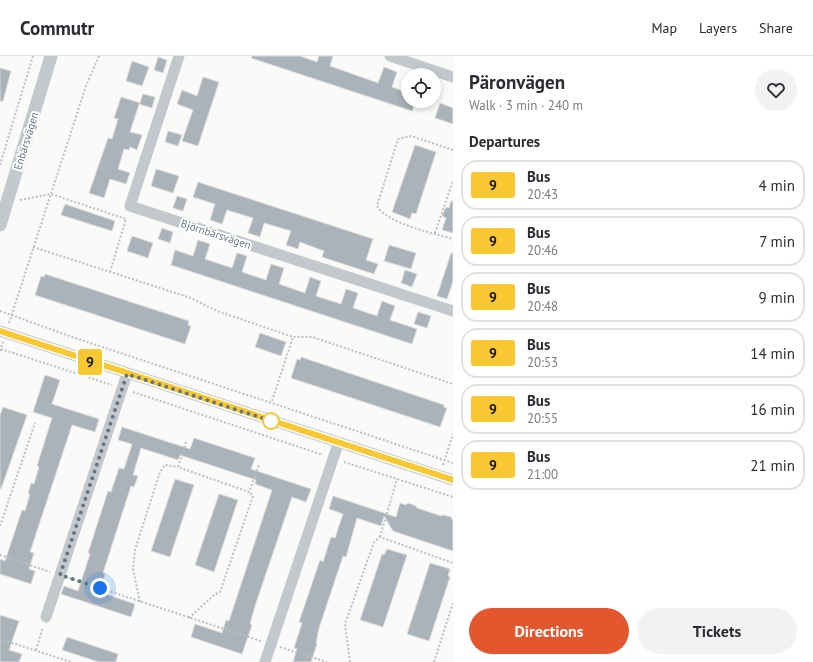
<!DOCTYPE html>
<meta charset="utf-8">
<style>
body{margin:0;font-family:"PT Sans",sans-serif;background:#f2f2f3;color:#2b2b33;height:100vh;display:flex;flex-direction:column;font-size:15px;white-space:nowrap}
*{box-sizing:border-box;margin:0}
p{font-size:13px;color:#7c7c81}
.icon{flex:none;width:22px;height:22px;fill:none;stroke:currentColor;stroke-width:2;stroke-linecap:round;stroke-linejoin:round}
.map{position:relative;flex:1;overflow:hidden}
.panel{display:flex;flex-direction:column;background:#fff;width:360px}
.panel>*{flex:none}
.badge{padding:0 8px;border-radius:3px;font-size:14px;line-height:26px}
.controls{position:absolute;left:401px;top:12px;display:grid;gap:8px}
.controls a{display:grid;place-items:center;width:40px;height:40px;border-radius:50%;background:#fff;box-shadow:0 2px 6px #0003;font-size:20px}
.you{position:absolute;width:20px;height:20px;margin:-10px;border:3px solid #fff;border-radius:50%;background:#1a73e8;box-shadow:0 0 0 6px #1a73e833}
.map>.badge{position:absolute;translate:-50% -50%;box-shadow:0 0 0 2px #fff}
h2{padding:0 16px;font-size:15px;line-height:36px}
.round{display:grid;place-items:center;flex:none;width:42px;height:42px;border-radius:21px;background:#f2f2f3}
.head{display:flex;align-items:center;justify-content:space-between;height:68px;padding:0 16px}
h1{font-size:19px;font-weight:700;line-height:30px}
.action{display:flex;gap:8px;margin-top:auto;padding:8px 16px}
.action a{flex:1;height:46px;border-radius:24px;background:#e4572e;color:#fff;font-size:16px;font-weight:700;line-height:46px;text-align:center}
.action a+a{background:#f2f2f3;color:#2b2b33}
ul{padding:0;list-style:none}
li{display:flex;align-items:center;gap:12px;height:50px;margin:0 8px 6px;padding:0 8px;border:2px solid #e1e1e2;border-radius:16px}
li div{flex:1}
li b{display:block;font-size:15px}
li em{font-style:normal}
li .badge{min-width:44px;font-weight:700;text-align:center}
header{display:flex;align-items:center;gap:24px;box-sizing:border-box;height:56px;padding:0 20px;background:#fff;border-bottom:1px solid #e1e1e2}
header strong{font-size:19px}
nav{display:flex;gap:22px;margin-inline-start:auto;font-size:14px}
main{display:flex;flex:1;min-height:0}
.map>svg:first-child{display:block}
.building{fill:#aab3b9;stroke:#dcdcda}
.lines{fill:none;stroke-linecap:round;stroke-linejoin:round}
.path{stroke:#bbbfc2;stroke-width:2;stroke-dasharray:2 2;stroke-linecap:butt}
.minor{stroke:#c3c8cc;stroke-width:11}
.tertiary{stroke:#c3c8cc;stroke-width:13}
.line-casing{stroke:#fff;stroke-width:9}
.line{stroke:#f7c832;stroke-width:6}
.walk{stroke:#657683;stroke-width:4;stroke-dasharray:0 7.2}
.stop-dot{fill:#fff;stroke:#f7c832;stroke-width:2}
.labels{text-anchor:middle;stroke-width:4;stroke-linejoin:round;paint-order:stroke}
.street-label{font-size:11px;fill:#657683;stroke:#fff}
</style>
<header>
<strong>Commutr</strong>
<nav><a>Map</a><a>Layers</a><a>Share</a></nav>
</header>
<main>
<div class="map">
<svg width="453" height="606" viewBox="0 0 453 606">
<rect width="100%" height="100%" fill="#fafaf8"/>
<!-- building -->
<path class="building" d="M252,0H300L317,6L319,0H333L330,10L378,27L384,11L397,16L392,31L408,37V45H416L412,55L251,2Z
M158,1L167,4L163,17L154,14Z
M132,5L149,11L142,30L126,25Z
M0,12L11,15L3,45H0Z
M203,21L219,26L198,90L182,85L193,54L177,48L182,34L197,40Z
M143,38L155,41L152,52L139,48L130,76L142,79L137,94L130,91L129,94L124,93L118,113L130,117L126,128L110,123L104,142L89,137L108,82L112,83L118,63L114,62L121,41L140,47Z
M440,47L453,52V68L435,62Z
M168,75L182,79L178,90L165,86Z
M415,89L436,96L416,158L412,157L410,163L392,156Z
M156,113L179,120L173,137L151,130Z
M198,126L373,183L366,204L378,208L374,218L322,201L324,195L300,186L298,193L286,189L291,175L264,167L260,181L248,177L253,162L227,154L222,168L210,164L215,148L193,141Z
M177,140L187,143L183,155L173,152Z
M451,145H453V177L442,174L446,162L442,160L446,151L449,152Z
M65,148L115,165L112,175L61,159Z
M162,172L173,176L170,187L158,183Z
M132,180L153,187L148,202L127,195Z
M198,184L210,188L205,203L232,212L237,197L247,200L242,216L266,224L271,208L284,212L279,228L305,237L310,221L321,225L316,240L341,248L346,233L358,237L353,252L377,260L382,245L395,250L390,264L417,273L412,288L171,209L175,194L193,200Z
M389,189L416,197L411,213L384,205Z
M451,197H453V225L447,243L437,240Z
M405,214L417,218L412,231L401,227Z
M45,218L189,265L188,269L191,270L185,288L35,239L41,220L44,221Z
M418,256L431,260L427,272L414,268Z
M260,277L286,286L281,300L255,291Z
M301,301L444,349V351L447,352L440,371L291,322L297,303L300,304Z
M45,319L60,324L52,348L99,363L95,376L72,369L30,496L34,497L29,513L35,515L31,528L0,518V503L5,505L22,454L25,455L30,438H28L31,427L34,428L39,411L37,410L52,362L33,356Z
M3,351L27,359L1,433H0V359Z
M122,371L190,393L194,382L255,402L251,413L311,433L306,446L292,441L255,550L250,568L252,569L242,598L191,581L195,568L222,577L226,564L229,565L272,434L255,428L256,424L180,399L178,404L141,392L133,419L138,420L134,431L131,430L103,517L105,518L100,536L135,548L131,561L61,538L64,530L78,535L90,498L88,497L108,435L111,436L119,412L124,413L132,388L118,384Z
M175,423L194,429L170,501L151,495Z
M219,438L238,444L214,516L195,509Z
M333,440L396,461L400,447L406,449L408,447L416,450L417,452L441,460L443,459L451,461L453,465V495L393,475L384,460L381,470L357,462L346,501L343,500L319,572L316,587L317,588L311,606H293L297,593L294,592L302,567L299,566L320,504L323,506L331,481L335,482L343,458L329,453Z
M387,493L407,499L383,571L360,564L382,498L384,499Z
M430,507L450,513L448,520L450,521L429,585L407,578Z
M0,559L19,565L9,594L22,598L19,606H0Z
M67,581L118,598L116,606H99L62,594Z"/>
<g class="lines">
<!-- path -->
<path class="path" d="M453,94L411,80L398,83L377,150C388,168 433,177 453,183
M0,109L33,0
M20,144L51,138L126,163
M435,177L453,125
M33,191L191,242L217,255L293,281H312L453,328
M110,216L126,163
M0,255L72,281L453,407
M9,267L86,30L99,0
M1,293L112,329
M0,295L3,286
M133,336L323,399
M272,345L293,281
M186,386L178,411L249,436L259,409
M344,406L453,441
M443,409L453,378
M0,470L35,367
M380,481L397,423
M0,499L50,516
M69,522L261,585
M140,546L133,513L135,494L160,416L165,409L178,411
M189,562L214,539L220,536L253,440L249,436
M0,583L71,606
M280,591L327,606
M36,594L43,571
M350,606L345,568L374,486L380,481L453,507
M434,606L453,547"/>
<!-- minor -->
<path class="minor" d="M179,0L130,150L453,255
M390,0L453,21
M0,275L453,424
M46,561L127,318
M265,606L338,388"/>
<!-- tertiary -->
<path class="tertiary" d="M0,169L51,0"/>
</g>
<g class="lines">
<!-- line casing -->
<g class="line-casing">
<path id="line" d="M0,275L453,424"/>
</g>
<!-- line -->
<use href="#line" class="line"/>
<!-- walk -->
<path class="walk" d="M100,532L60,519L127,318L271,365"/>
</g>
<!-- markers -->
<circle class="stop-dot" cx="271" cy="365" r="8"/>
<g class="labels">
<!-- street labels -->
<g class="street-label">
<text transform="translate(26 85) rotate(-73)" y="4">Enbärsvägen</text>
<text transform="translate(216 178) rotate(18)" y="4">Björnbärsvägen</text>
</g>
</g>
</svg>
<div class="controls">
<a><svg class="icon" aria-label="locate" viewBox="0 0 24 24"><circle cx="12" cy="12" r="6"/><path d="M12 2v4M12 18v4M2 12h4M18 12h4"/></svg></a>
</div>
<div class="you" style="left:100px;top:532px"></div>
<b class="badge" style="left:90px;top:306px;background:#f7c832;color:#111">9</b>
</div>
<section class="panel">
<div class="head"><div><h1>Päronvägen</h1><p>Walk · 3 min · 240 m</p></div><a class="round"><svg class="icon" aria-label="heart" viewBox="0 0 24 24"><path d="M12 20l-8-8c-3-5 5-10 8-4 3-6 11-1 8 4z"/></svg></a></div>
<h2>Departures</h2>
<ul>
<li><span class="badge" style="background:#f7c832;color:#111">9</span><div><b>Bus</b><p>20:43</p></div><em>4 min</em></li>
<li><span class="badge" style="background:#f7c832;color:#111">9</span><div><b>Bus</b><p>20:46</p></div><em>7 min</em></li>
<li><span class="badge" style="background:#f7c832;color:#111">9</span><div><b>Bus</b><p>20:48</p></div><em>9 min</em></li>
<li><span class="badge" style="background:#f7c832;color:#111">9</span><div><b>Bus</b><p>20:53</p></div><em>14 min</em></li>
<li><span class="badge" style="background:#f7c832;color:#111">9</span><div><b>Bus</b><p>20:55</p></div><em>16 min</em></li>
<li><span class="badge" style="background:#f7c832;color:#111">9</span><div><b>Bus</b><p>21:00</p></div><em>21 min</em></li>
</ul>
<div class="action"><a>Directions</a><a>Tickets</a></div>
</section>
</main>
